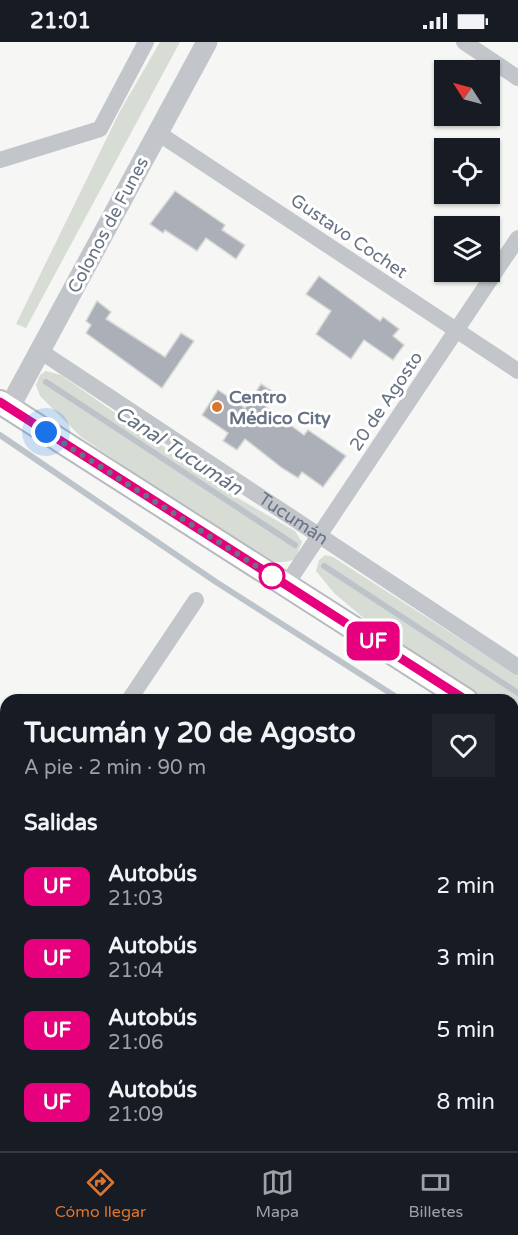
<!DOCTYPE html>
<html lang="es">
<meta charset="utf-8">
<style>
body{margin:0;font-family:"Varela Round",sans-serif;background:#20242c;color:#f1f3f6;height:100vh;display:flex;flex-direction:column;font-size:22px;white-space:nowrap}
*{box-sizing:border-box;margin:0}
p{font-size:20px;color:#9ea1a6}
.icon{flex:none;width:33px;height:33px;fill:none;stroke:currentColor;stroke-width:2;stroke-linecap:round;stroke-linejoin:round}
.map{position:relative;flex:1;overflow:hidden}
.side{position:absolute;left:0px;top:652px;width:519px;height:458px;display:flex;flex-direction:column;background:#171b24;border-radius:18px 18px 0 0;box-shadow:0 2px 4px #0004}
.side>*{flex:none}
.badge{padding:0 12px;border-radius:9px;font-size:21px;line-height:39px}
.needle{width:39px;rotate:306deg}
.tools{position:absolute;left:434px;top:18px;display:grid;gap:12px}
.tools a{display:grid;place-items:center;width:66px;height:66px;border-radius:0px;background:#171b24;box-shadow:0 2px 4px #0004;font-size:30px}
.you{position:absolute;width:30px;height:30px;margin:-15px;border:4px solid #fff;border-radius:50%;background:#1a73e8;box-shadow:0 0 0 9px #1a73e833}
.map>.badge{position:absolute;translate:-50% -50%;box-shadow:0 0 0 3px #fff}
h2{padding:0 24px;font-size:22px;line-height:54px}
.round{display:grid;place-items:center;flex:none;width:63px;height:63px;border-radius:0px;background:#20242c}
.headline{display:flex;align-items:center;justify-content:space-between;height:102px;padding:0 24px}
h1{font-size:28px;font-weight:800;line-height:45px}
ul{padding:0;list-style:none}
li{display:flex;align-items:center;gap:18px;height:72px;padding:0 24px}
li div{flex:1}
li b{display:block;font-size:22px}
li em{font-style:normal}
li .badge{min-width:66px;font-weight:700;text-align:center}
.status{display:flex;justify-content:space-between;align-items:center;height:42px;padding:0 30px;background:#171b24;direction:ltr}
.status svg{height:16px;fill:currentColor}
.tabs{display:flex;justify-content:space-around;align-items:center;height:84px;border-top:2px solid #363941;background:#171b24;font-size:16px;color:#9ea1a6}
.tabs a{display:grid;justify-items:center;gap:3px}
.tabs .active{color:#dc742e}
.map>svg:first-child{display:block}
.green{fill:#d7ddd5}
.lines{fill:none;stroke-linecap:round;stroke-linejoin:round}
.stream{stroke:#bcc4ca;stroke-width:6}
.building{fill:#abb0b8;stroke:#d8d8d6;stroke-width:1.5}
.secondary-casing{stroke:#b7bac0;stroke-width:26}
.minor{stroke:#c2c5c9;stroke-width:16}
.tertiary{stroke:#c2c5c9;stroke-width:21}
.secondary{stroke:#fff;stroke-width:22}
.line-casing{stroke:#fff;stroke-width:14}
.line{stroke:#e6007e;stroke-width:9}
.walk{stroke:#677284;stroke-width:6;stroke-dasharray:0 10.8}
.poi-dot{fill:#dc742e;stroke:#fff;stroke-width:2}
.stop-dot{fill:#fff;stroke:#e6007e;stroke-width:3}
.labels{text-anchor:middle;stroke-width:6;stroke-linejoin:round;paint-order:stroke}
.street-label{font-size:18px;fill:#677284;stroke:#fff}
.poi-label{font-size:18px;font-weight:bold;fill:#677284;stroke:#fff;text-anchor:start}
.water-label{font-size:20px;font-style:italic;fill:#63737f;stroke:#fff}
</style>
<div class="status"><b>21:01</b><svg viewBox="0 0 49 12"><path d="M0 12V9h3v3zM5 12V6h3v6zM10 12V3h3v9zM15 12V0h3v12zM26 1h20v11H26zM47 4h2v5h-2z"/></svg></div>
<div class="map">
<svg width="518" height="1109" viewBox="0 0 518 1109">
<rect width="100%" height="100%" fill="#f6f7f4"/>
<!-- green -->
<path class="green" d="M160,0H180L26,286L16,282L120,69Z
M46,329L61,333L236,455L295,489L302,500L295,517C281,523 271,520 257,514L81,395L40,354L36,343L40,333Z
M325,513L333,515L518,634V681L513,678V658H483L386,595L334,551L316,529L319,518Z
M513,1067L518,1071V1109H464L467,1104H513Z"/>
<g class="lines">
<!-- stream -->
<path class="stream" d="M46,340L295,503
M0,393L216,540L401,658
M324,524L518,651
M513,728L518,731"/>
</g>
<!-- building -->
<path class="building" d="M175,149L225,183L222,188L245,203L236,217L206,196L197,209L165,188L163,191L150,182Z
M319,234L380,279L383,275L399,287L393,294L404,303L393,318L364,298L351,317L316,292L331,269L306,252Z
M97,259L111,270L106,277L165,315L181,291L194,299L162,346L86,291L91,283L86,279Z
M261,342L275,351L266,365L304,393L308,388L346,414L323,445L302,430L298,436L282,426L245,397L237,408L223,399L228,391L202,373L218,348L245,366Z"/>
<g class="lines">
<!-- secondary casing -->
<g class="secondary-casing">
<path id="secondary" d="M0,360L466,658
M513,688L518,691"/>
</g>
<!-- minor -->
<g class="minor">
<path d="M464,0L518,36"/>
<path d="M158,91L518,329"/>
<path d="M0,118L100,87L146,0"/>
<path id="s1" d="M40,309L518,625"/>
<path d="M286,543L518,196"/>
<path d="M129,658L196,558"/>
<path d="M0,851L6,842"/>
<path d="M513,1003L518,995"/>
<path d="M0,1010L6,1014"/>
<path d="M138,1104L146,1109"/>
<path d="M441,1109L445,1104"/>
</g>
<!-- tertiary -->
<path class="tertiary" d="M9,366L207,0"/>
<!-- secondary -->
<use href="#secondary" class="secondary"/>
</g>
<g class="lines">
<!-- line casing -->
<g class="line-casing">
<path id="line" d="M0,360L466,658"/>
</g>
<!-- line -->
<use href="#line" class="line"/>
<!-- walk -->
<path class="walk" d="M46,390L272,534"/>
</g>
<!-- markers -->
<circle class="poi-dot" cx="217" cy="365" r="6"/>
<circle class="stop-dot" cx="272" cy="534" r="12"/>
<g class="labels">
<!-- street labels -->
<g class="street-label">
<text transform="translate(108 183) rotate(-62)" y="6">Colonos de Funes</text>
<text transform="translate(349 194) rotate(34)" y="6">Gustavo Cochet</text>
<text transform="translate(386 359) rotate(-56)" y="6">20 de Agosto</text>
<text dy="6" stroke="none"><textPath href="#s1" startOffset="304">Tucumán</textPath></text>
</g>
<!-- poi labels -->
<g class="poi-label">
<text x="229" y="361">Centro<tspan x="229" dy="21">Médico City</tspan></text>
</g>
<!-- water labels -->
<g class="water-label">
<text transform="translate(179 408) rotate(33)" y="7">Canal Tucumán</text>
</g>
</g>
</svg>
<div class="tools">
<a><svg class="needle" viewBox="-14 -14 28 28"><path d="M0-13l5 13h-10z" fill="#e53935"/><path d="M0 13l5-13h-10z" fill="#9ea1a6"/></svg></a>
<a><svg class="icon" aria-label="locate" viewBox="0 0 24 24"><circle cx="12" cy="12" r="6"/><path d="M12 2v4M12 18v4M2 12h4M18 12h4"/></svg></a>
<a><svg class="icon" aria-label="layers" viewBox="0 0 24 24"><path d="M12 4l9 5-9 5-9-5zM3 14l9 5 9-5"/></svg></a>
</div>
<div class="you" style="left:46px;top:390px"></div>
<b class="badge" style="left:373px;top:599px;background:#e6007e;color:#fff">UF</b>
<section class="side">
<div class="headline"><div><h1>Tucumán y 20 de Agosto</h1><p>A pie · 2 min · 90 m</p></div><a class="round"><svg class="icon" aria-label="heart" viewBox="0 0 24 24"><path d="M12 20l-8-8c-3-5 5-10 8-4 3-6 11-1 8 4z"/></svg></a></div>
<h2>Salidas</h2>
<ul>
<li><span class="badge" style="background:#e6007e;color:#fff">UF</span><div><b>Autobús</b><p>21:03</p></div><em>2 min</em></li>
<li><span class="badge" style="background:#e6007e;color:#fff">UF</span><div><b>Autobús</b><p>21:04</p></div><em>3 min</em></li>
<li><span class="badge" style="background:#e6007e;color:#fff">UF</span><div><b>Autobús</b><p>21:06</p></div><em>5 min</em></li>
<li><span class="badge" style="background:#e6007e;color:#fff">UF</span><div><b>Autobús</b><p>21:09</p></div><em>8 min</em></li>
</ul>
</section>
</div>
<nav class="tabs">
<a class="active"><svg class="icon" aria-label="directions" viewBox="0 0 24 24"><path d="M12 3l9 9-9 9-9-9zM9 14v-3h6M13 9l2 2-2 2"/></svg>Cómo llegar</a>
<a><svg class="icon" aria-label="map" viewBox="0 0 24 24"><path d="M3 6l6-2 6 2 6-2v14l-6 2-6-2-6 2zM9 4v14M15 6v14"/></svg>Mapa</a>
<a><svg class="icon" aria-label="tickets" viewBox="0 0 24 24"><path d="M3 7h18v10H3zM15 7v10"/></svg>Billetes</a>
</nav>
